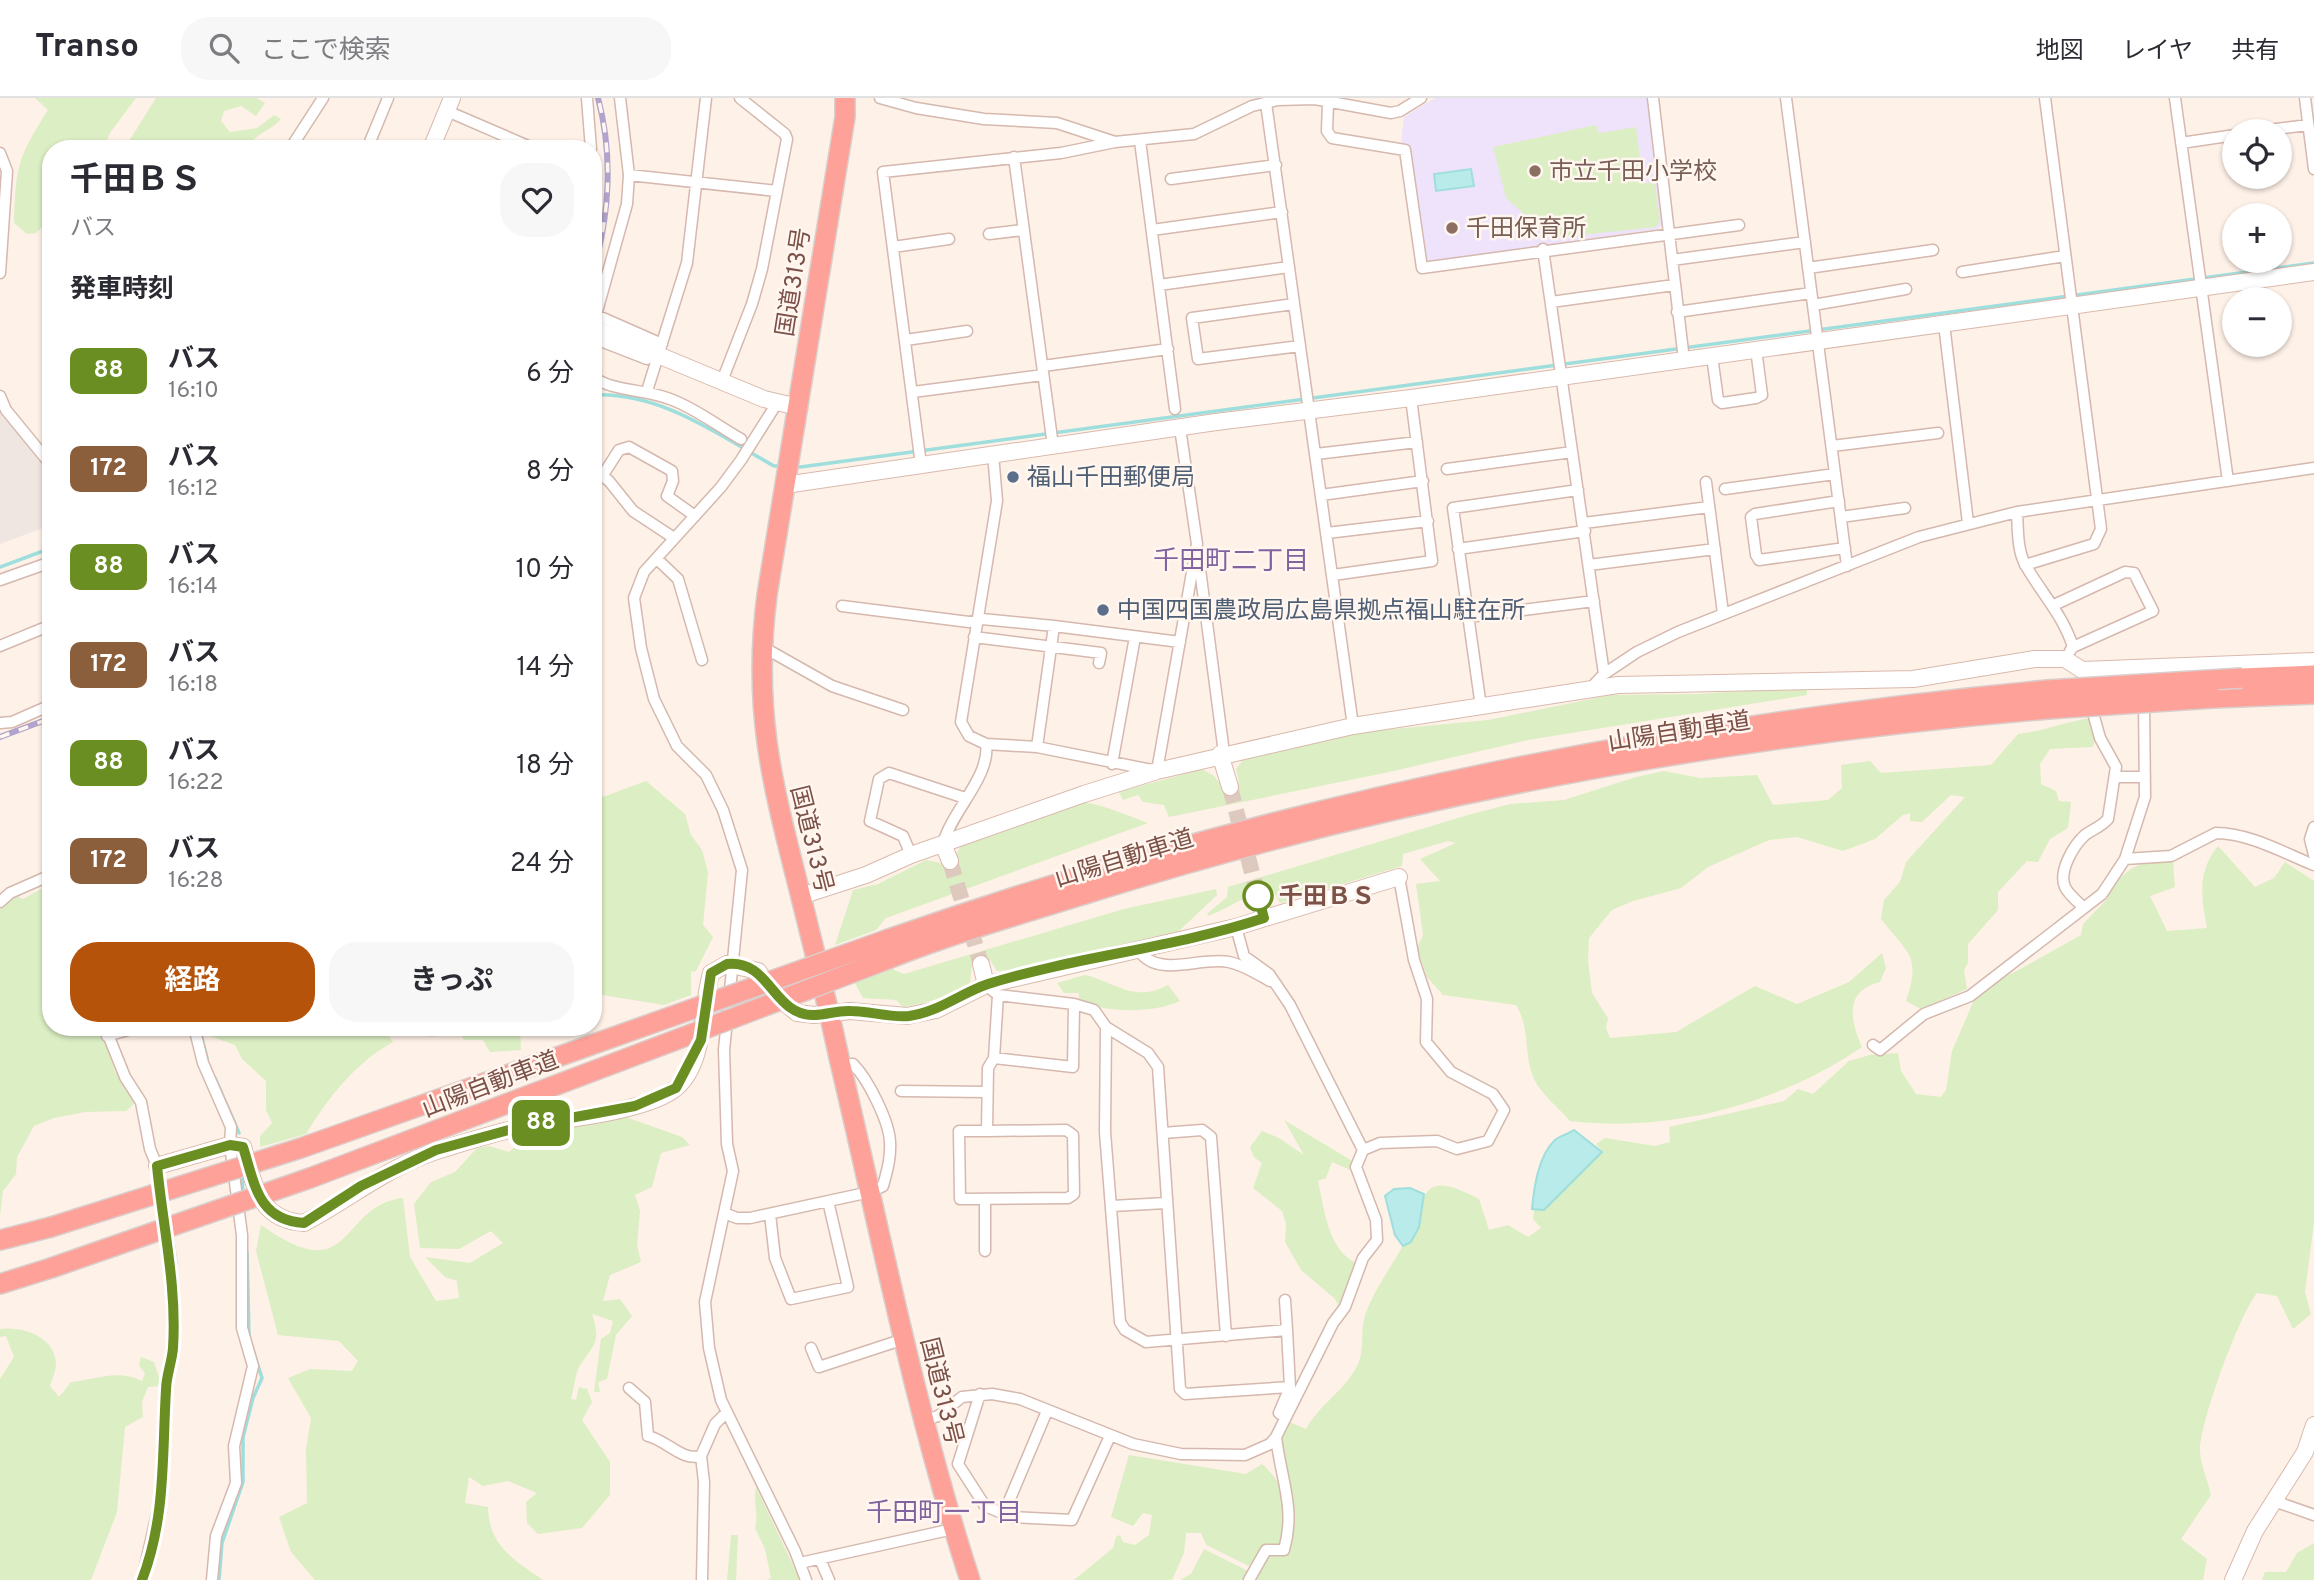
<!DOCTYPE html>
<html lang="ja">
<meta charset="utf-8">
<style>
body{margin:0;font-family:Overpass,"Noto Sans JP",sans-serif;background:#f7f7f7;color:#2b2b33;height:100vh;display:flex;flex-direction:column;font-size:26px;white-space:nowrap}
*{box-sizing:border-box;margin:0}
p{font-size:23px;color:#7c7c81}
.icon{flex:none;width:38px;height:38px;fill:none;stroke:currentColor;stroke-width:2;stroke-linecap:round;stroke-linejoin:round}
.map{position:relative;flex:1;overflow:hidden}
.side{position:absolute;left:42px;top:42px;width:560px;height:896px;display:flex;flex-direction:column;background:#fff;border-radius:28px;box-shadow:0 2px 5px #0004}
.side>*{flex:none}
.badge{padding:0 14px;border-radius:10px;font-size:24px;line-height:46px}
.controls{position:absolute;left:2222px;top:21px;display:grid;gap:14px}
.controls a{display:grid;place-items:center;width:70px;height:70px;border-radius:50%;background:#fff;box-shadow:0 2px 5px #0004;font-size:35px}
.map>.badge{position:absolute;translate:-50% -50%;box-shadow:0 0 0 4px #fff}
h2{padding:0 28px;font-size:26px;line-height:63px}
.round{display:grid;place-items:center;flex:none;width:74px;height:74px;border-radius:28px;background:#f7f7f7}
.head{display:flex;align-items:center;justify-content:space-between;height:119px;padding:0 28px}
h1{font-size:33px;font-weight:700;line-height:52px}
.cta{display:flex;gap:14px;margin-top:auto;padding:14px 28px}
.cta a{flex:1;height:80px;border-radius:28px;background:#b45309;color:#fff;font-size:28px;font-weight:700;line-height:80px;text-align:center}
.cta a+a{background:#f7f7f7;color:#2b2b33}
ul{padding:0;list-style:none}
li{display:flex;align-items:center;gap:21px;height:98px;padding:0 28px}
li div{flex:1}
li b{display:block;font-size:26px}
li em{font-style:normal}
li .badge{min-width:77px;font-weight:700;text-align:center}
header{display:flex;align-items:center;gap:42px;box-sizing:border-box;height:98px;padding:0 35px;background:#fff;border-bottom:2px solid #e1e1e2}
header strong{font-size:33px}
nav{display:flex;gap:38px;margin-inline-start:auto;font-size:24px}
.search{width:490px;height:63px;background:#f7f7f7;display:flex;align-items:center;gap:18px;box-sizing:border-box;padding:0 24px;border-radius:28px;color:#7c7c81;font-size:26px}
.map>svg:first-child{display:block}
.industrial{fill:#efe5e1}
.education{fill:#eee3fb}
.green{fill:#dceec3}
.water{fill:#b8ebe9;stroke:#9ededd;stroke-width:2}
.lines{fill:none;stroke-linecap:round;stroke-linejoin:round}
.stream{stroke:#9ededd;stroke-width:3.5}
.secondary-tunnel{stroke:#dec9bf;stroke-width:16;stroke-dasharray:16 8;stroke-linecap:butt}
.street-casing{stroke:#d5b8ae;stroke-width:13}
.secondary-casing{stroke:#dab9ad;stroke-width:18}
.highway-casing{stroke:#dacecc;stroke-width:22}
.street{stroke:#fff;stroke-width:10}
.secondary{stroke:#fff;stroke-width:16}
.highway{stroke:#fea198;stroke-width:19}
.rail-casing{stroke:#b1a3cb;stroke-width:6}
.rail{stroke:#fff6ef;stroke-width:3.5;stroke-dasharray:10;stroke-linecap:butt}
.highway-bridge-casing{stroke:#dacecc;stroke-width:22;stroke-linecap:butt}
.highway-bridge{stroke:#fea198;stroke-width:19}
.line-casing{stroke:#fff;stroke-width:16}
.line{stroke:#6b8e23;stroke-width:10}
.education-dot{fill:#8d6e63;stroke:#fff6ef;stroke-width:2.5}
.service-dot{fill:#5c6f8a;stroke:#fff6ef;stroke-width:2.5}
.stop-dot{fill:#fff;stroke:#6b8e23;stroke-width:3.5}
.labels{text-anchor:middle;stroke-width:5;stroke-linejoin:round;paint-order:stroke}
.education-label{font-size:24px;fill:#785e54;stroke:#fff6ef;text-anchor:start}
.street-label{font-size:24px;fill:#7c5148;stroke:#fff6ef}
.service-label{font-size:24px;fill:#4e5e75;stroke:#fff6ef;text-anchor:start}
.stop-label{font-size:24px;font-weight:bold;fill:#7c5148;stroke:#fff6ef;text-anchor:start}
.neighbourhood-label{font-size:26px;fill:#81639f;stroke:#fff6ef}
</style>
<header>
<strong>Transo</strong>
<div class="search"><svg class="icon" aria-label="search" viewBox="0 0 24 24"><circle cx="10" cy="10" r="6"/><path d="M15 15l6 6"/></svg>ここで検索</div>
<nav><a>地図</a><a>レイヤ</a><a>共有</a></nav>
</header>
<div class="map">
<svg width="2314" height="1482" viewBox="0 0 2314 1482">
<rect width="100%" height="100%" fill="#fef1e7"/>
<!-- industrial -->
<path class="industrial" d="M0,310L51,378V427L0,446Z"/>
<!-- education -->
<path class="education" d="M1435,0H1649L1663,125L1659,131L1426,164L1401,47L1404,19Z"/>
<!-- green -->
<path class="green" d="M35,0H136L110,35L104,51H51V121L36,135L27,136L14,125C16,68 17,61 48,12Z
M156,0H257L265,5L256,18L241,8L224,13L221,23L230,34L257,30L274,17L281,21C267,36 259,32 246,51H124Z
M1596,27L1599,35L1636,29L1643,85H1655L1660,123L1656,129L1552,140L1550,129L1541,131L1506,100L1493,49Z
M1807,589V597L1528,642L1389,674L1169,719L1164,707L1143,704L1138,697L1123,702L1119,694L1202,671L1214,678L1225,692L1236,688L1239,684L1236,671L1243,662L1363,634L1488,622L1611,597L1697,596Z
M2091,620L2097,633L2093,649L2050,651L2040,666L2041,686L2056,693L2059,703L2071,704L2068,730L2050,741L2038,764L2027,763L1998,794V812L1968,846V865L1964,872L1967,891L1921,911L1906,903C1921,857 1909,857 1881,821L1884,802L1900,784L1906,764L1965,699L1951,697L1922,724L1910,723V715L1903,717L1875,741L1843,753L1797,739L1769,742L1708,769L1681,790L1633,803L1612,812L1589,840L1588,862L1592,895L1608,920L1606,930L1610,940L1676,934L1755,888L1797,906L1849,884L1882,855L1886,870L1880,884C1844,893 1850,922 1862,949C1778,1006 1671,1035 1570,1023C1559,1010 1541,996 1534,981C1523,955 1531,932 1516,907L1443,897L1427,879L1417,850L1423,837L1416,786L1440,783L1420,761L1456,745L1448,743L1403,756L1402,768L1280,805L1271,789C1248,796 1231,809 1208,818L1207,816L1227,799L1228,789L1468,717L1510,706L1564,702L1636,679L1664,673L1700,680L1757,677L1773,707L1828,702L1842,690L1841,667L1870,663L1881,675L1991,667L2018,636C2044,633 2064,624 2091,620Z
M646,683L685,716L691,737L702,752L708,774L703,827L713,839L696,873L691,874V897L664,907L602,897L593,892V691L603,699Z
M1084,704C1106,708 1127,717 1148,725L886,820L876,832L835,847L853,792L878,786L926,762L945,766L954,761L961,747Z
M2218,748L2255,789L2274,780L2285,764L2314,783V1125L2305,1194L2311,1216L2293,1231L2277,1198L2257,1195C2239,1217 2199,1326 2200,1354C2201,1368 2208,1383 2211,1397L2181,1441L2207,1461L2203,1482H1255L1270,1454L1290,1456L1294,1411L1279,1345L1287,1323L1306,1331C1319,1307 1345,1292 1357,1268C1366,1250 1359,1233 1366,1215C1374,1192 1391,1169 1403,1148L1411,1144C1425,1094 1421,1071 1479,1101L1489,1132L1508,1127L1528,1139L1541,1130L1533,1121L1534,1112H1544L1602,1053L1596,1046L1605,1040L1655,1048L1670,1044L1669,1029L1784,1003L1798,991L1813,996L1849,963L1870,957L1898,955L1901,973L1916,996L1941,999L1946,992L1952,953L1977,895L1986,886L2013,875L2081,837L2083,826L2107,801L2110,788L2132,770L2151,762L2173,763L2175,789L2150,798L2167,833L2207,830C2201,799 2197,774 2218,748Z
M51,781V929H101L115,974L135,1005L126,1013L85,1014L54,1020L34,1028L17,1059L16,1076L3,1093L0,1118V811L16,798L23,801L43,790L44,784Z
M1216,791L1217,797L1179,833L1012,872L997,873L990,862L972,867L970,885C950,899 926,905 903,909L896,902L863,900L855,885L892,871L904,876L1124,811Z
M1085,877C1117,885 1134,905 1168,887L1180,903C1151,916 1109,914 1079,904V895H1064L1057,885Z
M202,929H516L520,932L521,952L490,954L483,942H464L460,936L429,939L426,936L387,935L393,944C356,964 328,1000 306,1036L260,1049V1038L272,1025L266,1012V983L242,961L235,947L204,936Z
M623,1018L682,1039L690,1047L661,1055L652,1089L635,1097L640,1113L637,1147L641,1164L610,1177L603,1203L620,1201L632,1218L616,1237L607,1281L598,1284L600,1294H594L601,1241L610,1235L613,1223L592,1216C601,1244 595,1245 580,1267C575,1276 574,1291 571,1301L576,1302L579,1289L587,1291L592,1304L582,1322L610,1364V1397L582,1430L538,1436L527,1425L526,1404L537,1395L508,1383L483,1388L469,1379L465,1405L488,1409C489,1448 513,1461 543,1482H315L291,1454L279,1419L307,1405L306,1351L311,1320L288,1280L310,1271L352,1273L358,1263L339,1243L278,1237L256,1153L261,1127C355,1194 338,1107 403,1100L410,1159L436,1203L459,1200L457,1183L445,1179L425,1159L470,1165L503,1145L491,1133L459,1151L420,1150L414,1106L431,1084L455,1074L477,1050L489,1048L509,1054L533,1033L568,1026L585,1027L603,1019Z
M1284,1022L1354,1064L1353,1073L1332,1064L1326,1080L1318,1083C1324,1110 1328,1152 1356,1165L1340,1211L1335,1201L1301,1172L1285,1144L1286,1126L1282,1113L1253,1090L1262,1065L1254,1059L1250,1049L1262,1033L1279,1040L1304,1057Z
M0,1231C22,1228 55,1238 56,1266C56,1272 52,1282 50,1288L59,1299L71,1284C98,1281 117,1271 142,1283L145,1275L139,1268L141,1259L154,1264L162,1288L148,1289L142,1304L143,1319L125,1329L117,1414L91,1482H0V1281L14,1259L6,1238L0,1239Z
M1129,1357L1246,1376L1262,1366C1290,1391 1289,1414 1282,1448L1263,1449L1249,1468L1206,1447L1201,1435H1186L1184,1455L1172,1482H1074L1113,1450L1116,1439L1120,1437L1123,1444L1135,1447L1149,1437L1152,1417L1143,1415L1133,1428L1111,1419Z
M756,1389L800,1482H767L771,1480L765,1451L755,1430C759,1420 753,1403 756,1389Z
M731,1437H738L736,1482H727Z
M2314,1445V1482H2262L2265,1474H2286L2297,1455Z
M1204,1451L1248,1473L1245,1482H1180L1191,1476Z"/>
<!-- water -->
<path class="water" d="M1471,71L1474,88L1436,93L1434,76Z
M1574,1032L1602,1054L1544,1112L1532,1111C1534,1090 1538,1058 1555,1042C1560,1038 1568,1036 1574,1032Z
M1410,1090L1424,1096L1419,1129L1411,1144L1403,1148L1395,1137L1385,1098L1394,1091Z"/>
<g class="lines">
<!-- stream -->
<path class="stream" d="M593,297C661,294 717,336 774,368H782
M793,370L2314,165
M0,469L51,450
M201,937L207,960
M215,980L239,1035
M242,1074L243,1098
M247,1154L249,1237
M219,1482L222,1445L243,1384V1339L253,1300L262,1280L253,1252"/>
<!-- secondary-tunnel -->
<path class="secondary-tunnel" d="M1230,689L1258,798
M950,763L981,866"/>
<!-- street casing -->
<g class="street-casing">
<path id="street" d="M587,0L591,51
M620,0L629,77L627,106L596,217L662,246
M880,0L916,10L984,21L1057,25L1115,44
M1653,0L1684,262
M1786,0L1847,468
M2175,0L2228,383
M2305,0L2314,71
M1328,4L1327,33L1332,40L1405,52L1422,170L1739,127
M1266,5L1353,628
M447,13L535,51
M2261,33L2308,27
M1140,43L1175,311
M2181,45L2235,37
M290,51L323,0
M367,51L388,0
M0,55L7,73L0,175
M1014,59L1053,348
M629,77L777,93
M1171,81L1276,67
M1152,132L1282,114
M989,136L1023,132
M893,149L949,141
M1543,151L1604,576L1589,592
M1672,162L1805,144
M1808,170L1933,152
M1962,174L2065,158
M1159,187L1289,169
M1551,204L1674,187
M1294,206L1192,220L1198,261L1300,248
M1813,207L1906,191
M1677,214L1811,195
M1944,226L1968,425
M593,240L647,261
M906,242L967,233
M1712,258L1718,302L1722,305L1756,300L1762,297L1756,251
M1043,268L1168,251
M593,279C614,294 645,291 670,301C695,310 718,328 741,341
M722,283L752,206L762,171L787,41L785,36L740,0
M647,293L687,165L706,0
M913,294L1043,277
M0,298L6,312L51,367
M777,305L741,362L721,389L644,474L634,500L641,550L654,601L677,648L706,677L723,712L742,772L724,952L727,1046L733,1073L705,1204L709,1250L721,1302L795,1453L806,1482
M1832,348L1938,335
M1316,356L1417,344
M921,367L883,74L1061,55L1115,44L1194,36L1252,8L1278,2L1315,1L1391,15L1400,13L1421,0
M593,371L609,383L633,413L674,440
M1447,371L1572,354
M603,377L619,352L629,349L672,373L673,383L667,398L695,418
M1706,384L1723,515
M1725,391L1835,376
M1321,397L1423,383
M1839,403L1755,416L1751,419L1756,457L1759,462L1845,450
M2017,414C2018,431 2017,453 2026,468C2042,496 2063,517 2073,549L2070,553
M1841,419L1905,410
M1584,425L1709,409
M1327,435L1428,423
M1458,451L1585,433
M1198,456L1224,655
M657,461L678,481L702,562
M1589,467L1715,451
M2025,467L2094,446L2101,431L2045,0
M1333,477L1432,463L1411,300
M0,482L51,464
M2054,507L2125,474L2134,475L2153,513L2073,549
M842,508L969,524L982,521L1054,528L1180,544
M1468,519L1594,503
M974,539L1101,555L1099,565
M0,548L51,527
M762,551L770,553L832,588L903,612
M1604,576L1637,554L1678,534L1919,439L2017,414L2314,370
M1481,609L1453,410L1578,392
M0,625L12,624L51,607
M986,646L1037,649L1157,673L1197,446L1180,330
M1037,649L1054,528
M1112,666L1135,539
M2115,679H2145
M2314,729L2310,741L2314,757
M943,746C951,714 991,678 986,646L969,638L961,624L997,403L993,356
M911,757L903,738L870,723L879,681L889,675L965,700
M2125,761L2171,758L2216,735C2249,735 2284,755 2314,767
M0,804L10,795L51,777
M2084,810C2078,804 2068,796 2065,789C2058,773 2074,747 2085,737C2093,731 2101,729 2108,721L2116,669L2100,640L2090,604
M1236,829L1244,858L1269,876L1290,907L1363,1052L1380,1045L1437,1043L1457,1051L1488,1043L1504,1012L1493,996L1451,974L1426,944L1427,901L1414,862L1399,779
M1139,853C1159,881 1201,858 1229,864C1244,867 1257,876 1270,883
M986,887L998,897L1074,906L1094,912L1106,929L1148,955L1158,969L1180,1291L1185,1296L1290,1289
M105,929L125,979L141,1004L150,1051L157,1068L171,1163L173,1252L166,1290L162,1394L142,1482
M194,929L203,965L231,1029L230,1047L242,1137V1230L253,1268L234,1348L236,1385L216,1438L212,1482
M1106,929L1105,1034L1120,1224L1125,1232L1146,1244L1287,1232L1290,1289L1279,1315L1285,1319
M107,938L138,929
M1873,947L1880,952L1924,916L1970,898L2102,796L2125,761L2145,699L2144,603
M994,960L1073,969L1074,906
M901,993L987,994
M987,1033L1066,1032L1073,1037L1074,1096L1068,1100L960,1101L959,1033H987L988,970L994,960L998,897
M1163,1035L1202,1032L1211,1039L1226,1238
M985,1101V1153
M1112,1108L1166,1105
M724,1115L737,1120H750L870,1094L883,1088C887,1073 891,1060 890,1044C889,1023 868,981 853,966L841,968
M770,1116L775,1160L791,1201L848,1189L828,1103
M1285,1202L1287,1232
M811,1250L819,1269L904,1241
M629,1290L645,1304L648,1338C668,1343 681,1363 701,1358L715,1326L727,1314
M980,1296L958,1366L985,1408L1012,1419L1072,1422L1110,1338
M925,1322L938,1318L962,1299L992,1296L1020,1301L1133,1346L1181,1356L1245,1357L1270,1346L1276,1339L1333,1225L1345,1209L1363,1160L1377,1142L1376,1122L1356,1069L1363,1052
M701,1358L704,1384L702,1482
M2274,1403L2314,1417
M1004,1415L1047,1313
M820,1461L829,1482
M800,1465L953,1431
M1249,1482L1266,1452H1284C1296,1410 1281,1382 1276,1339"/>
</g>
<!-- secondary casing -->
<g class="secondary-casing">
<path id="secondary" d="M431,51L452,0
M593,230L764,301L798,309
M785,387L1216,324L1411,300L2314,174
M1220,656L1230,689
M943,746L950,763
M801,798L866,777L911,757L1084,696L1157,673L1353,628L1618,587L1913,581L2035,561H2065L2082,572L2314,563
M1258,798L1264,820
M981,866L986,887
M157,1068L230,1047L243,1049C255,1087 258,1122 304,1125C350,1101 390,1067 440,1052C465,1044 491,1036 517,1030C556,1021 647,1015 676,990C706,964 701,910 711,875L727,866L758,873L780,901L797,915L814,917L850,913L907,918L936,912L986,887L1236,829L1399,779
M2233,1482L2255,1433L2305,1354L2314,1327"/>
</g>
<!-- highway casing -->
<g class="highway-casing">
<path id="highway" d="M845,0V19L767,497C752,614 773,688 801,799C815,854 828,909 840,964C881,1137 915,1313 970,1482
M2242,580L2314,577
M2214,600L2314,596
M886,842C1262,710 1651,629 2047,592
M888,861C956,834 1028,814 1098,792C1406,696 1727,638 2048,611
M301,1050L670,919
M310,1080L673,943
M0,1142L51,1129
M0,1186L51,1170"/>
</g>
<!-- street -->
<use href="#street" class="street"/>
<!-- secondary -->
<use href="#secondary" class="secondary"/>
<!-- highway -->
<use href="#highway" class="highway"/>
<!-- rail casing -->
<g class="rail-casing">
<path id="rail" d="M593,173C610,117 613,56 598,0
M0,639L51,620"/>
</g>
<!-- rail -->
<use href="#rail" class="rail"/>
<!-- highway-bridge casing -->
<g class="highway-bridge-casing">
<path id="highway-bridge" d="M2047,592L2242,580
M2048,611L2214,600
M670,919L886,842
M673,943L888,861
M51,1129L301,1050
M51,1170L310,1080"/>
</g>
<!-- highway-bridge -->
<use href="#highway-bridge" class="highway-bridge"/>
</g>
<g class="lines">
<!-- line casing -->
<g class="line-casing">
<path id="line" d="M142,1482C166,1420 162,1357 166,1292C166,1278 172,1264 173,1250C177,1188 163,1129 157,1068L230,1047L243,1049C255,1087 258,1122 304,1125L361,1088L436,1052L516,1030L635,1008L676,990L701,942L711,875L727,866C770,861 773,918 814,917C826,917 838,912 851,913C870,913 890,920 909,918C939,914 961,895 988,886C1078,858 1174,850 1264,820L1258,798"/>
</g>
<!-- line -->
<use href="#line" class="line"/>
</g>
<!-- markers -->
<g class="education-dot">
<circle cx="1535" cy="73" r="7"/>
<circle cx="1452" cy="130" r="7"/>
</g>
<g class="service-dot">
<circle cx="1013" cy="379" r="7"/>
<circle cx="1103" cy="512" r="7"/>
</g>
<circle class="stop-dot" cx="1258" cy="798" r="14"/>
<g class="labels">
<!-- education labels -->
<g class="education-label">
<text x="1549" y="81">市立千田小学校</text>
<text x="1466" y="138">千田保育所</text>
</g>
<!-- street labels -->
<g class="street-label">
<text transform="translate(793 184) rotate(-81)" y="8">国道313号</text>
<text transform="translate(1679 633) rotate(-9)" y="8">山陽自動車道</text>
<text transform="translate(812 741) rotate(76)" y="8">国道313号</text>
<text transform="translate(1124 760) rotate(-17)" y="8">山陽自動車道</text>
<text transform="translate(490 986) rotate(-21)" y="8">山陽自動車道</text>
<text transform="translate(942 1293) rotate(76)" y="8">国道313号</text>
</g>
<!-- service labels -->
<g class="service-label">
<text x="1027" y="387">福山千田郵便局</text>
<text x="1117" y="520">中国四国農政局広島県拠点福山駐在所</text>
</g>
<!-- stop labels -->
<g class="stop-label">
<text x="1279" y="806">千田ＢＳ</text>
</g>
<!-- neighbourhood labels -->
<g class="neighbourhood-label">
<text x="1231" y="471">千田町二丁目</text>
<text x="944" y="1423">千田町一丁目</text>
</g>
</g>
</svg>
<div class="controls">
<a><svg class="icon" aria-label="locate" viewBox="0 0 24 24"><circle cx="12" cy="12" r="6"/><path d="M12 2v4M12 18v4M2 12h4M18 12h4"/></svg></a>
<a>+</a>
<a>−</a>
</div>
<b class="badge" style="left:541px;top:1025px;background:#6b8e23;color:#fff">88</b>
<section class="side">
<div class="head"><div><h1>千田ＢＳ</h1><p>バス</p></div><a class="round"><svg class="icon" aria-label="heart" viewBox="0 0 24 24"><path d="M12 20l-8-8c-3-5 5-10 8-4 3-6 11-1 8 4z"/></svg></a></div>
<h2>発車時刻</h2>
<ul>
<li><span class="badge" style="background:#6b8e23;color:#fff">88</span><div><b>バス</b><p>16:10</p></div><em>6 分</em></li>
<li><span class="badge" style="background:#8b5e3c;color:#fff">172</span><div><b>バス</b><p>16:12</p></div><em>8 分</em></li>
<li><span class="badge" style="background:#6b8e23;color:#fff">88</span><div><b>バス</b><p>16:14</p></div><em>10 分</em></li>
<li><span class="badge" style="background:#8b5e3c;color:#fff">172</span><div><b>バス</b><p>16:18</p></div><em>14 分</em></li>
<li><span class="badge" style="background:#6b8e23;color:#fff">88</span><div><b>バス</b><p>16:22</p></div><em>18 分</em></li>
<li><span class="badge" style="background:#8b5e3c;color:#fff">172</span><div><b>バス</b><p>16:28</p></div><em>24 分</em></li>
</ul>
<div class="cta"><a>経路</a><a>きっぷ</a></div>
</section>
</div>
